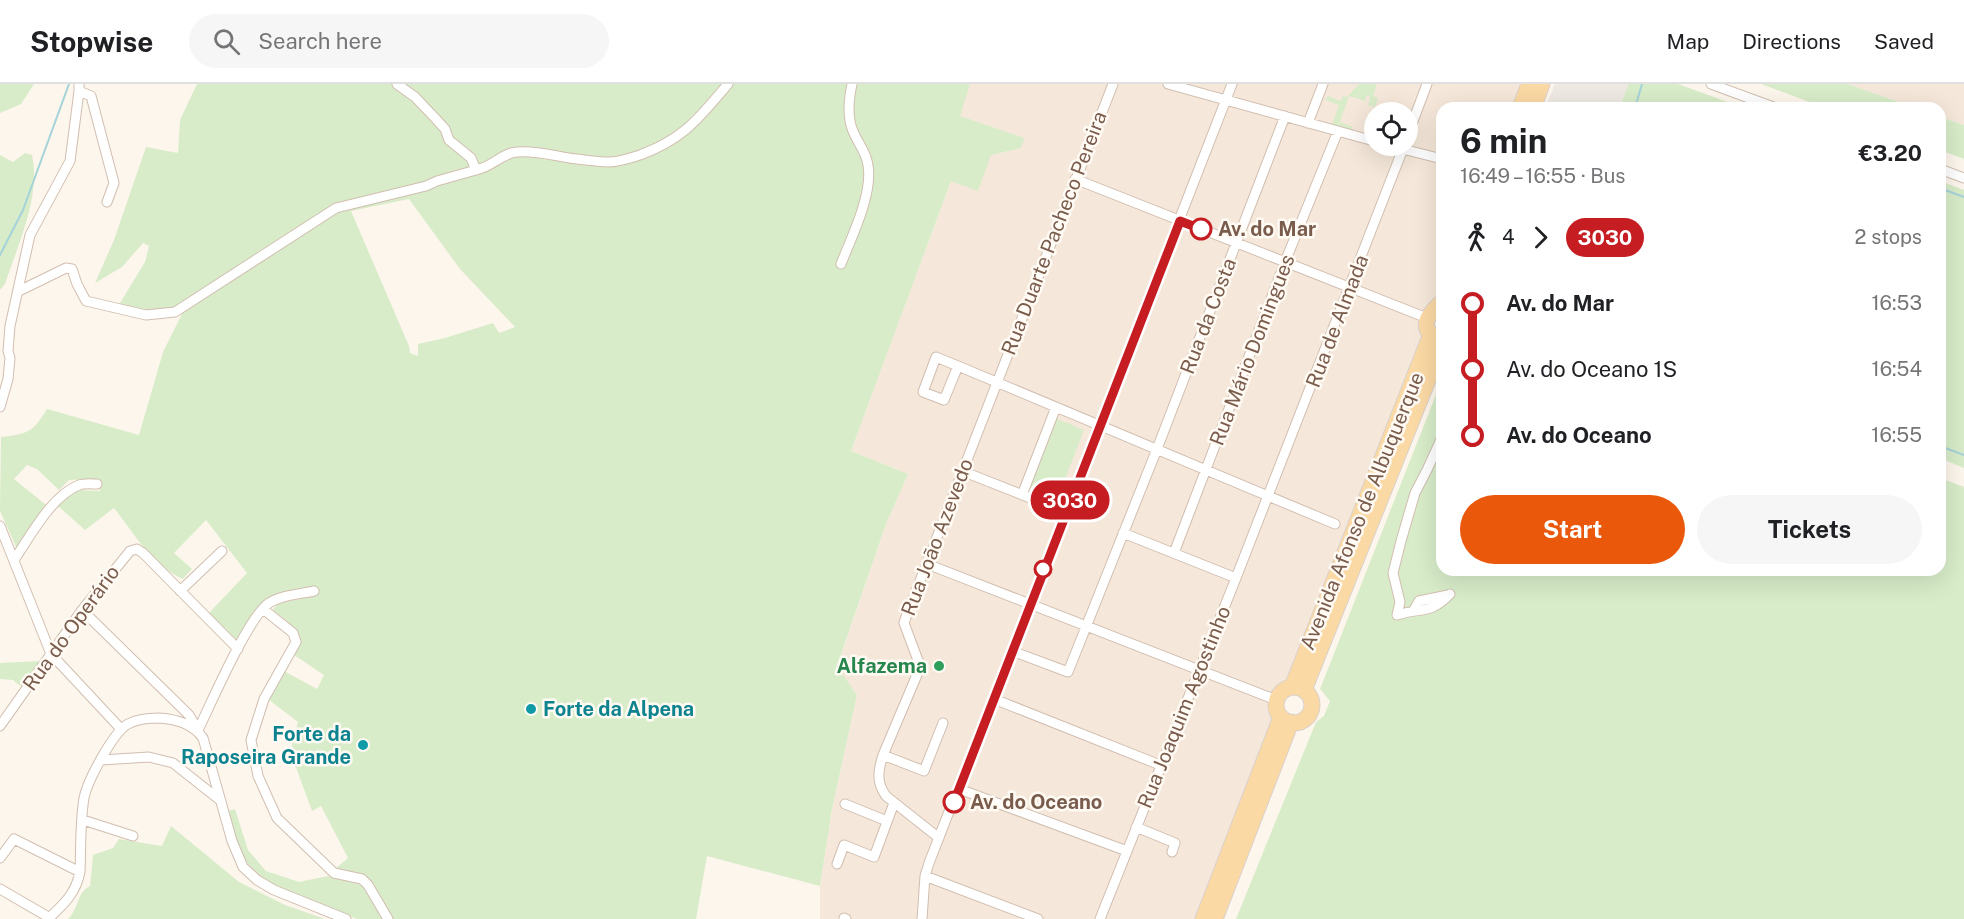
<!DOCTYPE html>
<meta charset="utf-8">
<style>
body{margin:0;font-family:"Public Sans",sans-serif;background:#f6f6f6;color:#202124;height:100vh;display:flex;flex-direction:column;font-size:22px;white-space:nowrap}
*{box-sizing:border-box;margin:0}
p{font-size:20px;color:#757577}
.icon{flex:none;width:33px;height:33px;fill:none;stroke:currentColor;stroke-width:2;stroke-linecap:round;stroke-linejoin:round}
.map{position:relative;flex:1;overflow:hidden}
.sheet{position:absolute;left:1436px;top:18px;width:510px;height:474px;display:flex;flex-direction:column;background:#fff;border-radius:18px;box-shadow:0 6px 24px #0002}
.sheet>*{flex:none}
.badge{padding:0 12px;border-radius:20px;font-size:21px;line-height:39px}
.controls{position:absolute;left:1364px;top:18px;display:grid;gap:12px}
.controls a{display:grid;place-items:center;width:54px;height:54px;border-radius:50%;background:#fff;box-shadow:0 6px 24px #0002;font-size:30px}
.map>.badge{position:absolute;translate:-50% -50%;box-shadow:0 0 0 3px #fff}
.legs{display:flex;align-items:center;gap:9px;height:66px;padding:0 24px;font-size:20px}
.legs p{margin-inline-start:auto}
.summary{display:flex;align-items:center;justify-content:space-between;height:102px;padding:0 24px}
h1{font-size:33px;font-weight:700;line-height:45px}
.action{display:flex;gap:12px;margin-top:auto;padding:12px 24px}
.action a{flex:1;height:69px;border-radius:36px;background:#ea580c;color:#fff;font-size:24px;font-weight:700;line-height:69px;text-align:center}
.action a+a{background:#f6f6f6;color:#202124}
ul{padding:0 24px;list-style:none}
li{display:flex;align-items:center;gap:21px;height:66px;font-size:22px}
li i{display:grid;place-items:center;width:9px;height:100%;margin:0 8px;background:currentColor}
li i::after{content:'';width:15px;height:15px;margin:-8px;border:4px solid;border-radius:50%;background:#fff}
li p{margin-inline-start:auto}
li:first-child i{background:linear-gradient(#0000 50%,currentColor 0)}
li:last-child i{background:linear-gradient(currentColor 50%,#0000 0)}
header{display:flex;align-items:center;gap:36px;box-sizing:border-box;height:84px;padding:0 30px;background:#fff;border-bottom:2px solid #e0e0e0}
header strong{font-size:28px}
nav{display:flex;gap:33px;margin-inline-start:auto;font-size:21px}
.search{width:420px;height:54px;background:#f6f6f6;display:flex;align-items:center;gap:15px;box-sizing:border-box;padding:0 21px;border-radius:33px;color:#757577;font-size:22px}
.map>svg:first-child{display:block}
.residential{fill:#f5e8da;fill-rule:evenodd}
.industrial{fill:#efe9e4}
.green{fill:#d8ecc9;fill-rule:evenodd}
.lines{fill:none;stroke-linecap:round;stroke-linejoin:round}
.stream{stroke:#a5d3da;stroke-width:2}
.street-casing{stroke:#d1beb0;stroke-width:11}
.primary-casing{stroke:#dad1cd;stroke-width:17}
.street{stroke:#fff;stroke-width:9}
.primary{stroke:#fbd9a5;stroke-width:15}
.line-1-casing{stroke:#fff;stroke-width:14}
.line-1{stroke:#c61d23;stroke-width:9}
.stop-1-dot{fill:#fff;stroke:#c61d23;stroke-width:3}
.leisure-dot{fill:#2e9e5b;stroke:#fffaf3;stroke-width:2}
.culture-dot{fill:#0f9aa8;stroke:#fffaf3;stroke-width:2}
.labels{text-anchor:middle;stroke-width:5;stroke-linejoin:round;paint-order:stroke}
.stop-label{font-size:20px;font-weight:bold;fill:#7a5c4d;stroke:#fffaf3;text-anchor:start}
.street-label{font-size:20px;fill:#7a5c4d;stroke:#fffaf3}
.leisure-label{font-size:20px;font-weight:bold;fill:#27864d;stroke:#fffaf3;text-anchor:end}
.culture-label{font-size:20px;font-weight:bold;fill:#0d838f;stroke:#fffaf3;text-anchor:start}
</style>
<header>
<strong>Stopwise</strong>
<div class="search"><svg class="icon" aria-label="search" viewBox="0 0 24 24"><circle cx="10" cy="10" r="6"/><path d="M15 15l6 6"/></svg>Search here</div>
<nav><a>Map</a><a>Directions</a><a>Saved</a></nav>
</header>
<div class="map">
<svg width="1964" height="835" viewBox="0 0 1964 835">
<rect width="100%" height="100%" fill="#fdf6ec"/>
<!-- residential -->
<path class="residential" d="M970,0H1529L1519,24H1442L1441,218L1427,246L1285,604L1276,615L1277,627L1202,835H820V802L832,725L857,611L837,583L886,440L908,390L851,367L951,97L991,71L1021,64L1024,54L959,32ZM1374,28H1407V62H1374Z
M1848,0H1964V41L1940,33V24H1916Z"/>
<!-- industrial -->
<path class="industrial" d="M1555,0H1628L1620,24H1545Z"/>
<!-- green -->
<path class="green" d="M0,0H34L21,20L0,29Z
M197,0H970L960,32L1025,54L1021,64L991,71L978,107L951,97L851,367L908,390L886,440L837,582L857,611L832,725L820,802L707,772L696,835H390L369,795L357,789L335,785L348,774L321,722L312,727L293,675L292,659L298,638L268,615L284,587L317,605L324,591L294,571C307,548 289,539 273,526L277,520L317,511L313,503C298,506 279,509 266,517C253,524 245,544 238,557L209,529L247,489L206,436L174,469L192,485L183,495C152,482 134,449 114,424L85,446L58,422L77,406L100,407V395L69,396L59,406L37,385L27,381L14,395L46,421L17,465L0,427L1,353C28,350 33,348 47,325L139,351L163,268L182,230L177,222L157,227L117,224L145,178L149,162L143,159L122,183L95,199L114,156L146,63L178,69L180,36ZM409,115L460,185L515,243L499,249L493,239L445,254L418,260V272L410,269L409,262L351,127Z
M1359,0H1377L1373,12L1378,14L1375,23L1368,21L1370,12L1367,11L1356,47L1365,17L1349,12L1340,38L1353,43L1352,46L1332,40L1339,21L1325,16L1328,12L1341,17L1343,12L1347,13Z
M1628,0H1678L1744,24H1620Z
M1761,0H1848L1916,24H1826Z
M1940,33L1964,41V75L1940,66Z
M25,69L32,71C41,113 18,160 5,200L0,206V71L13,78Z
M1940,97L1964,106V384L1940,374Z
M1441,298L1442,486H1940V394L1964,403V835H1236L1316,638L1324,632L1330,617L1320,605Z
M1055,334L1084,346L1057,416L1027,404Z
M42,577L23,604L13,596L0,595V579Z
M235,725L248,766L266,787L299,798L328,792L362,801L384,835H357L293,810L259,792L242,773L228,727Z
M171,742L239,798L285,821L325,835H68C79,825 76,809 90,802L93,771L113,764L119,755L162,762Z"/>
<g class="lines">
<!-- stream -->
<path class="stream" d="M1635,24L1642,0
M1940,104L1964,113
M0,171L23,126L69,0
M1940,362L1964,371"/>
<!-- street casing -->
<g class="street-casing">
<path id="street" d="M79,0V7L91,12L114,99L107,118
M397,0L415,13L435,34L445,45L449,56L471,74L476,86C492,83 502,69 517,68C538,66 557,73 577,75C587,76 598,78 609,78C620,78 630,74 640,71C684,55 699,34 728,0
M1168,0L1374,57
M1711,0L1776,24
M1308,39L1323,0
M1407,53L1427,0
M1391,62L1442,75
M1940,85L1964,94
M1075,95L1427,234
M841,180C852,152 873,110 868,81C866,67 857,58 853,47C847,33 849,14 852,0
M19,207L66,184L72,185L77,200L86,217L146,231L175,228L336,124L426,102L437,97L476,86
M958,282L944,316L923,308L936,273L958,282L1335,440
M0,323L8,295L10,274L8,267L10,242L30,151L70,77L79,7
M1442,353L1427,386L1415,409L1401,457L1393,489L1400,518L1397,531C1422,523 1430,531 1450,510
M962,387L1066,428
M1022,411L1056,323
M0,442L51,570L121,645
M1123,449L1236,494
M1174,469L1285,178L1338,47
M14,476C30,453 51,412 79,401C84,399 92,400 97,400
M927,480L1276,616
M180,507L222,467
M263,525L293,549L296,558L264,615L251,656L258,692L277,734L334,789L362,795L368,801L388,835
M82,526L189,631L198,646
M1414,526L1419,517L1448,511
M1012,567L1068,588L1157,365L1285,32
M994,615L1160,681
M0,642L82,526L130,467L137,465L143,469L238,565
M198,646C211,620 248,533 269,519C281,511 300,510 314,507
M883,671L924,687L943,639
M101,676L149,673L173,679L221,717
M959,705L1127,767
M845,720L887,737
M83,736L133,752
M1136,743L1175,759L1172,768
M939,754L886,712C876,698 878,687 883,671L919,586V579L904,539L906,533L1113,0
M0,774L14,755L80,788
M837,780L844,761L874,773L894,719
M925,792L1038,835
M0,805L50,834
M844,834L846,835
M48,835C64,820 76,809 80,788C81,764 80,738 84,714C87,698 113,648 128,640C137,635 148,634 159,634C176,635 193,640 203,654L232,757L243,783L257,796L274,806L346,835
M922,835L925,792L929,779L1232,0
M1100,835L1236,494L1404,62"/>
</g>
<!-- primary casing -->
<g class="primary-casing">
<path id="primary" d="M1520,24L1529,0
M1533,24L1542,0
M1438,255C1417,244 1428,230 1442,218
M1292,603L1431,250
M1276 621a18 18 0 1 1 36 0a18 18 0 1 1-36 0Z
M1304,606L1442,261
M1203,835L1281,633
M1215,835L1291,638"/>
</g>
<!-- street -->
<use href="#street" class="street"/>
<!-- primary -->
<use href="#primary" class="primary"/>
</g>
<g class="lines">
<!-- line-1 casing -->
<g class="line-1-casing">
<path id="line-1" d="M954,718L1180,137L1201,145"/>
</g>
<!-- line-1 -->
<use href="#line-1" class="line-1"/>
</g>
<!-- markers -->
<g class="stop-1-dot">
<circle cx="1201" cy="145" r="10"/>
<circle cx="1043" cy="485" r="8"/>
<circle cx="954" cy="718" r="10"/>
</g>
<circle class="leisure-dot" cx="939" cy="582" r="6"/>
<g class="culture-dot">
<circle cx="531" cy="625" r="6"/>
<circle cx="363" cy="661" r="6"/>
</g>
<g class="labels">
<!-- stop labels -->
<g class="stop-label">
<text x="1218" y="152">Av. do Mar</text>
<text x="970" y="725">Av. do Oceano</text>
</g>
<!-- street labels -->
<g class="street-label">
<text transform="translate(1054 149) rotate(-69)" y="7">Rua Duarte Pacheco Pereira</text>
<text transform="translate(1208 232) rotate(-69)" y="7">Rua da Costa</text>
<text transform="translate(1337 237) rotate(-69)" y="7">Rua de Almada</text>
<text transform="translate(1252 266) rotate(-69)" y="7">Rua Mário Domingues</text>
<text transform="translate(1362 427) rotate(-68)" y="7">Avenida Afonso de Albuquerque</text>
<text transform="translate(937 453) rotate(-69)" y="7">Rua João Azevedo</text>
<text transform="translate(71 544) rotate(-54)" y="7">Rua do Operário</text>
<text transform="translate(1184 623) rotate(-68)" y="7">Rua Joaquim Agostinho</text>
</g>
<!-- leisure labels -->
<g class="leisure-label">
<text x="927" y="589">Alfazema</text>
</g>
<!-- culture labels -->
<g class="culture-label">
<text x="543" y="632">Forte da Alpena</text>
<text x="351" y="657" text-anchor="end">Forte da<tspan x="351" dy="23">Raposeira Grande</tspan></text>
</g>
</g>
</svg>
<div class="controls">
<a><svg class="icon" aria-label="locate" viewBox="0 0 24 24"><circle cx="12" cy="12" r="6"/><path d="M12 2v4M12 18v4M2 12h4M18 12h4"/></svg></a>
</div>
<b class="badge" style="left:1070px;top:416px;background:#c61d23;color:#fff">3030</b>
<section class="sheet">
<div class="summary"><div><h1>6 min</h1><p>16:49 – 16:55 · Bus</p></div><b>€3.20</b></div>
<div class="legs"><svg class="icon" aria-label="walk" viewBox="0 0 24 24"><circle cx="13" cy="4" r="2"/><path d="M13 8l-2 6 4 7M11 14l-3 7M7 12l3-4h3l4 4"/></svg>4<svg class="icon" aria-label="forward" viewBox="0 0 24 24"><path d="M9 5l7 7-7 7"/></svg><b class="badge" style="background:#c61d23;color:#fff">3030</b><p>2 stops</p></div>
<ul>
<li><i style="color:#c61d23"></i><b>Av. do Mar</b><p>16:53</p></li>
<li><i style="color:#c61d23"></i><span>Av. do Oceano 1S</span><p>16:54</p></li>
<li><i style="color:#c61d23"></i><b>Av. do Oceano</b><p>16:55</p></li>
</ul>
<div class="action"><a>Start</a><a>Tickets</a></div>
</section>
</div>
